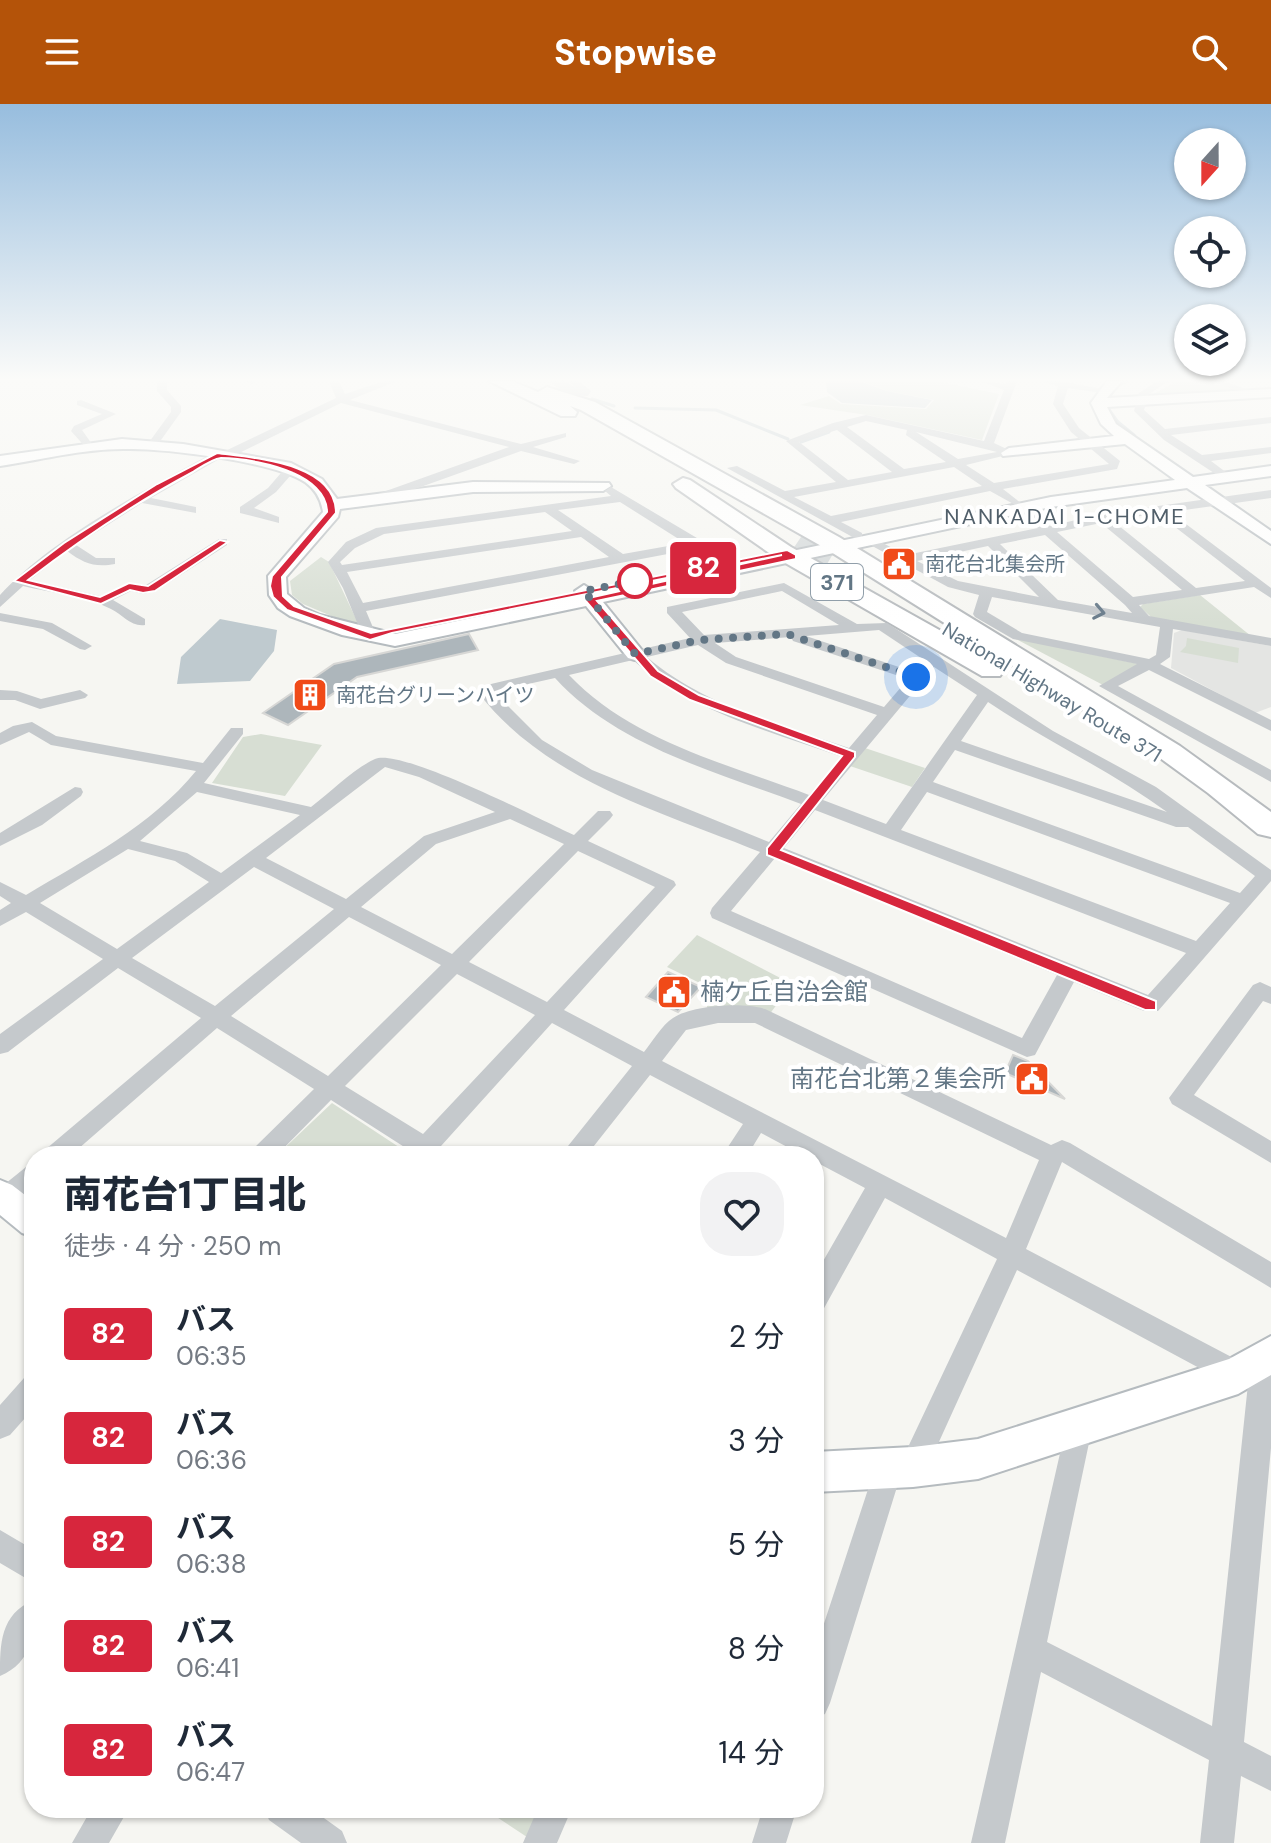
<!DOCTYPE html>
<html lang="ja">
<meta charset="utf-8">
<style>
body{margin:0;font-family:"DM Sans","Noto Sans JP",sans-serif;background:#f2f2f3;color:#1f2937;height:100vh;display:flex;flex-direction:column;font-size:30px;white-space:nowrap}
*{box-sizing:border-box;margin:0}
p{font-size:26px;color:#747a83}
.icon{flex:none;width:44px;height:44px;fill:none;stroke:currentColor;stroke-width:2;stroke-linecap:round;stroke-linejoin:round}
.map{position:relative;flex:1;overflow:hidden}
.sheet{position:absolute;left:24px;top:1042px;width:800px;height:672px;display:flex;flex-direction:column;background:#fff;border-radius:32px;box-shadow:0 2px 6px #0004}
.sheet>*{flex:none}
.badge{padding:0 16px;border-radius:6px;font-size:28px;line-height:52px}
.needle{width:52px;rotate:201deg}
.buttons{position:absolute;left:1174px;top:24px;display:grid;gap:16px}
.buttons a{display:grid;place-items:center;width:72px;height:72px;border-radius:50%;background:#fff;box-shadow:0 2px 6px #0004;font-size:40px}
.you{position:absolute;width:40px;height:40px;margin:-20px;border:6px solid #fff;border-radius:50%;background:#1a73e8;box-shadow:0 0 0 12px #1a73e833}
.map>.badge{position:absolute;translate:-50% -50%;box-shadow:0 0 0 4px #fff}
.round{display:grid;place-items:center;flex:none;width:84px;height:84px;border-radius:32px;background:#f2f2f3}
.summary{display:flex;align-items:center;justify-content:space-between;height:136px;padding:0 40px}
h1{font-size:38px;font-weight:800;line-height:60px}
ul{padding:0;list-style:none}
li{display:flex;align-items:center;gap:24px;height:104px;padding:0 40px}
li div{flex:1}
li b{display:block;font-size:30px}
li em{font-style:normal}
li .badge{min-width:88px;font-weight:700;text-align:center}
header{display:flex;justify-content:space-between;align-items:center;height:104px;padding:0 40px;background:#b45309;color:#fff;font-size:36px;font-weight:800}
.map>svg:first-child{display:block}
.built{fill:#e4e5e3}
.green{fill:#d7ded3}
.water{fill:#bfcacf}
.lines{fill:none;stroke-linecap:round;stroke-linejoin:round}
.stream{stroke:#bfcacf;stroke-width:3}
.building{fill:#adb6bb;stroke:#d7d7d5;stroke-width:2}
.highway-tunnel-far1{stroke:#d1d6d7;stroke-width:20;stroke-dasharray:20 10;stroke-linecap:butt}
.highway-tunnel{stroke:#d1d6d7;stroke-width:26;stroke-dasharray:26 13;stroke-linecap:butt}
.secondary-casing{stroke:#b5bbbf;stroke-width:4}
.highway-casing{stroke:#b7bbbe;stroke-width:4}
.street{fill:#c5c9cc;fill-rule:evenodd}
.secondary{fill:#fff;fill-rule:evenodd}
.highway{fill:#fff;fill-rule:evenodd}
.oneway{stroke:#677a89}
.line{fill:#d7263d;stroke:#fff;stroke-width:2}
.walk{stroke:#627685;stroke-width:8;stroke-dasharray:0 14.4}
.stop-dot{fill:#fff;stroke:#d7263d;stroke-width:4}
.labels{text-anchor:middle;stroke-width:8;stroke-linejoin:round;paint-order:stroke}
.far-poi-label{font-size:20px;fill:#627685;stroke:#fff;text-anchor:start}
.far-street-label{font-size:20px;fill:#627685;stroke:#fff}
.far-neighbourhood-label{font-size:22px;letter-spacing:2px;fill:#515f6a;stroke:#fff}
.shield{fill:#fff;stroke:#919faa;stroke-width:2}
.shield-label{font-size:22px;font-weight:bold;fill:#627685}
.poi-label{font-size:24px;fill:#627685;stroke:#fff;text-anchor:start}
</style>
<header><svg class="icon" aria-label="menu" viewBox="0 0 24 24"><path d="M4 6h16M4 12h16M4 18h16"/></svg>Stopwise<svg class="icon" aria-label="search" viewBox="0 0 24 24"><circle cx="10" cy="10" r="6"/><path d="M15 15l6 6"/></svg></header>
<div class="map">
<svg width="1271" height="1739" viewBox="0 0 1271 1739">
<rect width="100%" height="100%" fill="#f6f6f2"/>
<!-- built -->
<path class="built" d="M1182,526L1271,542V603L1255,609L1171,564L1174,529Z"/>
<!-- green -->
<path class="green" d="M861,277H937L999,290L982,336L867,311L800,301L829,292L841,300L926,305L934,296L888,287Z
M1177,277H1209L1242,287L1152,294L1150,292Z
M321,453L329,458L359,521L355,522L303,500L292,491L290,477Z
M1200,491L1251,532L1151,513L1140,503L1143,500Z
M1014,534L1139,560L1103,581Z
M1187,534L1239,544L1238,559L1180,548L1186,542Z
M261,630L322,641L285,692L212,679L243,633Z
M865,644L925,664L912,683L850,662Z
M697,831L792,880L769,911L708,909L704,881L667,863Z
M332,999L408,1049L404,1052H276Z
M483,1704H548L533,1737Z"/>
<!-- water -->
<path class="water" d="M826,277H859L887,287L932,296L925,304L842,299L827,288Z
M220,515L277,526L274,547L250,577L177,580L181,553Z"/>
<g class="lines">
<!-- stream -->
<path class="stream" d="M562,277L578,287
M1109,294L1116,283L1127,277
M592,295L614,302
M635,304L716,306L788,335
M1108,304L1118,318L1134,331
M801,338L829,328"/>
</g>
<!-- building -->
<path class="building" d="M469,530L478,546L357,573L288,621L263,609L334,560Z
M668,868L701,883L678,908L646,893Z
M1013,951L1028,957L1065,995L1005,969Z"/>
<g class="lines">
<!-- highway-tunnel-far1 -->
<path class="highway-tunnel-far1" d="M799,436L811,444"/>
<!-- highway-tunnel -->
<path class="highway-tunnel" d="M808,442L830,455"/>
<!-- secondary casing -->
<g class="secondary-casing">
<path id="secondary" d="M1107,277H1122L1107,294L1271,285V293L1107,303L1116,320L1193,373L1271,362V372L1205,381L1271,427V440L1187,384L1051,403L603,498L645,550L635,556L628,554L586,502L395,542L342,531L290,512L278,504L269,491L268,472L323,408C321,395 316,386 305,378C273,357 163,344 123,345C83,345 40,356 0,362V352L122,335L183,340L291,359L322,375L337,395L473,378L609,379L611,382L603,387L473,388L340,405L338,413L286,473L287,490L304,504L320,511L395,530L578,492L575,487L584,481L595,488L1051,393L1175,376L1125,340L1003,352L1001,349L1009,344L1114,332L1101,320L1091,299Z
M0,1076L12,1081L34,1098V1133L22,1129L0,1111Z
M1271,1232V1271L1238,1290L978,1375L913,1383L814,1388V1348L913,1343L978,1335L1229,1255Z"/>
</g>
<!-- highway casing -->
<g class="highway-casing">
<path id="highway" d="M489,277H512L538,288L547,283L595,298L839,433L1180,642L1271,708V733L1258,730L1208,689L1160,654L823,443L581,306L570,302L577,308L575,312H561Z
M683,374L690,376L791,443L1000,560L1004,566L1000,572H982L775,453L676,384L673,380Z"/>
</g>
<!-- street -->
<path class="street" d="M157,277H167V286L181,302V308L156,343L152,344L147,341L171,308V303L157,287Z
M243,277H257L252,280Z
M329,277H339L345,290L384,277H397L350,296L521,340L566,329V333L533,343L580,357L574,360L521,347L376,399L370,395L372,392L509,343L341,299L229,354H221L151,394L196,403V409L142,399L76,441L96,454H115V460C95,464 83,459 67,447L30,476L100,492L129,479L146,481L219,435H227V441L156,487L143,490L131,487L113,496L145,515V521C131,523 123,511 111,505C86,492 51,489 23,482L0,503V491C47,439 135,391 198,357L213,349H221L336,294Z
M548,277H559L579,287L568,277H579L591,287L588,292L568,291Z
M981,277L1006,280L1007,277H1017L994,339L1015,349L966,361L994,379L1109,360L1071,328L1053,300L1058,282L1041,277H1061L1107,286L1102,289L1068,284L1063,300L1079,324L1120,357L1117,365L1003,385L1050,422L1102,410L1271,386V394L1170,408L1271,484V494L1254,483L1139,501L1149,512L1271,534V542L1173,525L1170,553L1160,560L1271,616V627L1149,566L1118,582L1271,666V678L1099,582L1137,560L1013,535L975,513L973,510L979,491L948,483L863,437L873,434L906,451L1038,424L1018,407L1017,402L990,387L841,418L862,429V435L858,436L727,364L737,362L785,387L836,378L786,337L833,319L866,311L984,337L1004,286ZM866,317L907,326L906,331L946,358L904,365L847,323ZM837,326L892,368L848,376L799,338ZM916,328L997,348L958,355ZM954,363L982,382L831,412L794,393ZM1157,409L1245,477L1196,484L1113,417ZM1101,419L1182,486L1133,493L1057,428ZM1045,431L1125,501L1132,509L1058,496L1000,440ZM988,442L1039,493L958,477L917,457ZM992,493L1160,523L1156,551L1149,555L1022,529L987,508Z
M1157,277H1169L1149,290L1144,306L1165,325L1271,313V319L1171,331L1202,351L1271,343V349L1211,357L1227,369L1217,371L1164,336L1134,307L1139,289Z
M1211,277H1224L1260,290L1251,292Z
M81,296L116,310L82,326L94,343L88,346L71,327L74,322L102,310L77,301V297Z
M287,362L297,364L276,388L254,404L279,413V419L240,409V403L268,384Z
M611,383L702,437L733,459L721,462L694,445L366,507L377,533L370,537L363,533L343,484L328,458L346,438L376,424L611,392L605,387ZM620,398L685,439L623,450L558,406ZM545,408L572,427L342,461L340,458L355,444L384,430ZM581,433L609,453L363,499L347,468Z
M784,479L857,520L887,519L1053,627L1156,683L1271,766V777L1158,907H1144L1074,878L1035,951L1027,953L712,814L710,809L712,804L760,748C662,708 549,678 480,591L491,580L690,534L667,509V503ZM782,487L839,521L704,531L682,508ZM879,526L924,556L914,568L806,532ZM791,533L793,537L908,575L884,603L736,553L715,539ZM698,541L726,559L877,611L849,644C779,620 704,602 647,553ZM633,556C692,608 769,627 842,653L809,691C727,660 630,636 569,571ZM934,563L977,591L886,720L823,696ZM555,574C618,643 717,668 801,700L769,738L592,666L542,636L497,591L501,586ZM988,598C1046,637 1111,667 1167,708L961,637ZM955,646L1176,723H1188L1255,772L1240,789L933,678ZM927,688L1230,799L1196,837L901,726ZM815,706L1186,849L1148,891L784,744ZM775,754L1057,871L1022,934L731,807Z
M0,509L52,519L92,542L85,546L80,545L43,525L0,517Z
M0,586L17,587L41,595L80,586L88,591L85,594L40,605L15,596H0Z
M32,618L56,632L203,659L231,624H243V630L204,679L311,703C331,688 353,665 375,655C400,643 543,717 574,731L598,707H610L613,711L610,715L588,737L674,777L676,781L564,906L644,948C652,938 662,921 673,914C693,901 743,898 765,905L1051,1041L1062,1036L1070,1039L1271,1158V1184L1062,1058L1026,1145L1241,1258L1244,1253L1253,1249L1262,1253L1271,1271V1344L1244,1638L1271,1652V1687L1241,1672L1234,1739H1200L1209,1656L1041,1568L1005,1739H971L1069,1310L1079,1306L1089,1310L1093,1320L1047,1538L1212,1622L1248,1280L1238,1284L1229,1280L1017,1166L923,1373L913,1377L901,1370L830,1599L825,1610L814,1615V1550L875,1364L879,1354L889,1350L899,1354L901,1358L997,1155L885,1094L823,1206L814,1209V1173L865,1084L814,1057V1052H804L761,1029L747,1052H722L743,1020L650,971L586,1052H560L632,962L552,919L441,1042L450,1052H405L409,1046L331,996L276,1052H249L253,1045L314,985L217,924L70,1052H42L46,1045L201,914L118,864L8,948L0,950V930L103,855L26,808L0,822V806L11,799L0,792V778L26,791C86,755 151,722 196,667L51,641L29,628L0,641V629L13,622ZM385,663L419,673L495,708L424,732L346,795L266,754ZM197,688L300,711L221,769L187,749L140,737ZM510,715L564,740L452,850L361,803L436,740ZM128,745L175,757L209,778L117,845L40,799ZM578,747L655,783L547,898L469,858ZM254,763L334,805L215,902L132,854ZM349,813L441,861L328,972L231,912ZM457,870L535,911L423,1030L345,982ZM718,919H755L1039,1056L1006,1134L662,957L686,926Z
M75,683L81,684L83,688L81,692L42,721L0,742V729Z
M1260,878L1271,883V900L1263,897L1194,991L1271,1037V1059L1172,1000L1169,994L1253,881Z
M34,1060V1084L8,1107L0,1110V1084L26,1063Z
M34,1270V1304L10,1331L0,1335V1301L24,1274Z
M0,1426L34,1446V1479L0,1459Z
M34,1496C34,1527 35,1557 0,1572C0,1540 0,1510 34,1496Z
M92,1704H129L109,1739H72Z
M264,1704H310L342,1727L347,1739H301L269,1716Z
M538,1704H572L557,1739H523Z
M763,1704H797L786,1739H752Z"/>
<!-- secondary -->
<use href="#secondary" class="secondary"/>
<!-- highway -->
<use href="#highway" class="highway"/>
</g>
<!-- one-way arrows -->
<defs><path id="oneway-chevron" d="M-2-3.5L2.5 0L-2 3.5" fill="none" stroke-width="1.6" stroke-linecap="round" stroke-linejoin="round" transform="scale(2)"/></defs>
<use class="oneway" href="#oneway-chevron" transform="translate(1099 508) rotate(11)"/>
<!-- sky -->
<linearGradient id="sky" x2="0" y2="1"><stop stop-color="#97bdde"/><stop offset="0.53" stop-color="#fbfbf9"/><stop offset="1" stop-color="#fbfbf9" stop-opacity="0"/></linearGradient>
<rect width="1271" height="520" fill="url(#sky)"/>
<!-- line -->
<path class="line" d="M217,349C253,354 336,358 336,409L282,473L283,492L294,502L371,529L787,446L796,451V455L597,497L658,567L699,591L855,648V653L781,746L1156,897V906H1145L767,751V744L842,652L690,596L650,572L584,495L782,451L392,529L370,536L287,506L273,493L270,482L272,472L327,408C327,389 309,376 293,369C274,360 242,354 221,354C212,355 201,363 193,368C135,399 80,436 28,476L100,493L129,479L148,482L220,436L228,438L155,487L143,489L130,486L101,500L14,477L64,439L157,380Z"/>
<g class="lines">
<!-- walk -->
<path class="walk" d="M635,477L641,476L584,487L635,550L700,536L787,530L916,573"/>
</g>
<!-- icons -->
<defs>
<g id="civic-square" transform="scale(1.8)"><rect x="-9" y="-9" width="18" height="18" rx="4" fill="#f04a18" stroke="#fff"/><path d="M-.6-6.5H3V-4.5H.6V-3L4-1V1h2V6H-6V1h2V-1L-.6-3ZM-1.2 2.5V6h2.4V2.5Z" fill="#fff"/></g>
<g id="building-square" transform="scale(1.8)"><rect x="-9" y="-9" width="18" height="18" rx="4" fill="#f04a18" stroke="#fff"/><path d="M-4-6H4V6H1V3H-1V6H-4ZM-2.5-4.3h1.7v1.8h-1.7ZM.8-4.3h1.7v1.8H.8ZM-2.5-1h1.7V.8h-1.7ZM.8-1h1.7V.8H.8Z" fill="#fff"/></g>
</defs>
<g fill-rule="evenodd">
<use href="#civic-square" x="899" y="460"/>
<use href="#building-square" x="310" y="591"/>
<use href="#civic-square" x="674" y="888"/>
<use href="#civic-square" x="1032" y="975"/>
</g>
<!-- markers -->
<circle class="stop-dot" cx="635" cy="477" r="16"/>
<g class="labels">
<!-- far-poi labels -->
<g class="far-poi-label">
<text x="925" y="467">南花台北集会所</text>
<text x="336" y="598">南花台グリーンハイツ</text>
</g>
<!-- far-street labels -->
<g class="far-street-label">
<text transform="translate(1052 588) rotate(31)" y="7">National Highway Route 371</text>
</g>
<!-- far-neighbourhood labels -->
<g class="far-neighbourhood-label">
<text x="1065" y="420">NANKADAI 1-CHOME</text>
</g>
<!-- shield labels -->
<rect class="shield" x="811" y="460" width="52" height="36" rx="6"/>
<g class="shield-label">
<text x="837" y="486">371</text>
</g>
<!-- poi labels -->
<g class="poi-label">
<text x="700" y="896">楠ケ丘自治会館</text>
<text x="1006" y="983" text-anchor="end">南花台北第２集会所</text>
</g>
</g>
</svg>
<div class="buttons">
<a><svg class="needle" viewBox="-14 -14 28 28"><path d="M0-13l5 13h-10z" fill="#e53935"/><path d="M0 13l5-13h-10z" fill="#747a83"/></svg></a>
<a><svg class="icon" aria-label="locate" viewBox="0 0 24 24"><circle cx="12" cy="12" r="6"/><path d="M12 2v4M12 18v4M2 12h4M18 12h4"/></svg></a>
<a><svg class="icon" aria-label="layers" viewBox="0 0 24 24"><path d="M12 4l9 5-9 5-9-5zM3 14l9 5 9-5"/></svg></a>
</div>
<div class="you" style="left:916px;top:573px"></div>
<b class="badge" style="left:703px;top:464px;background:#d7263d;color:#fff">82</b>
<section class="sheet">
<div class="summary"><div><h1>南花台1丁目北</h1><p>徒歩 · 4 分 · 250 m</p></div><a class="round"><svg class="icon" aria-label="heart" viewBox="0 0 24 24"><path d="M12 20l-8-8c-3-5 5-10 8-4 3-6 11-1 8 4z"/></svg></a></div>
<ul>
<li><span class="badge" style="background:#d7263d;color:#fff">82</span><div><b>バス</b><p>06:35</p></div><em>2 分</em></li>
<li><span class="badge" style="background:#d7263d;color:#fff">82</span><div><b>バス</b><p>06:36</p></div><em>3 分</em></li>
<li><span class="badge" style="background:#d7263d;color:#fff">82</span><div><b>バス</b><p>06:38</p></div><em>5 分</em></li>
<li><span class="badge" style="background:#d7263d;color:#fff">82</span><div><b>バス</b><p>06:41</p></div><em>8 分</em></li>
<li><span class="badge" style="background:#d7263d;color:#fff">82</span><div><b>バス</b><p>06:47</p></div><em>14 分</em></li>
</ul>
</section>
</div>
